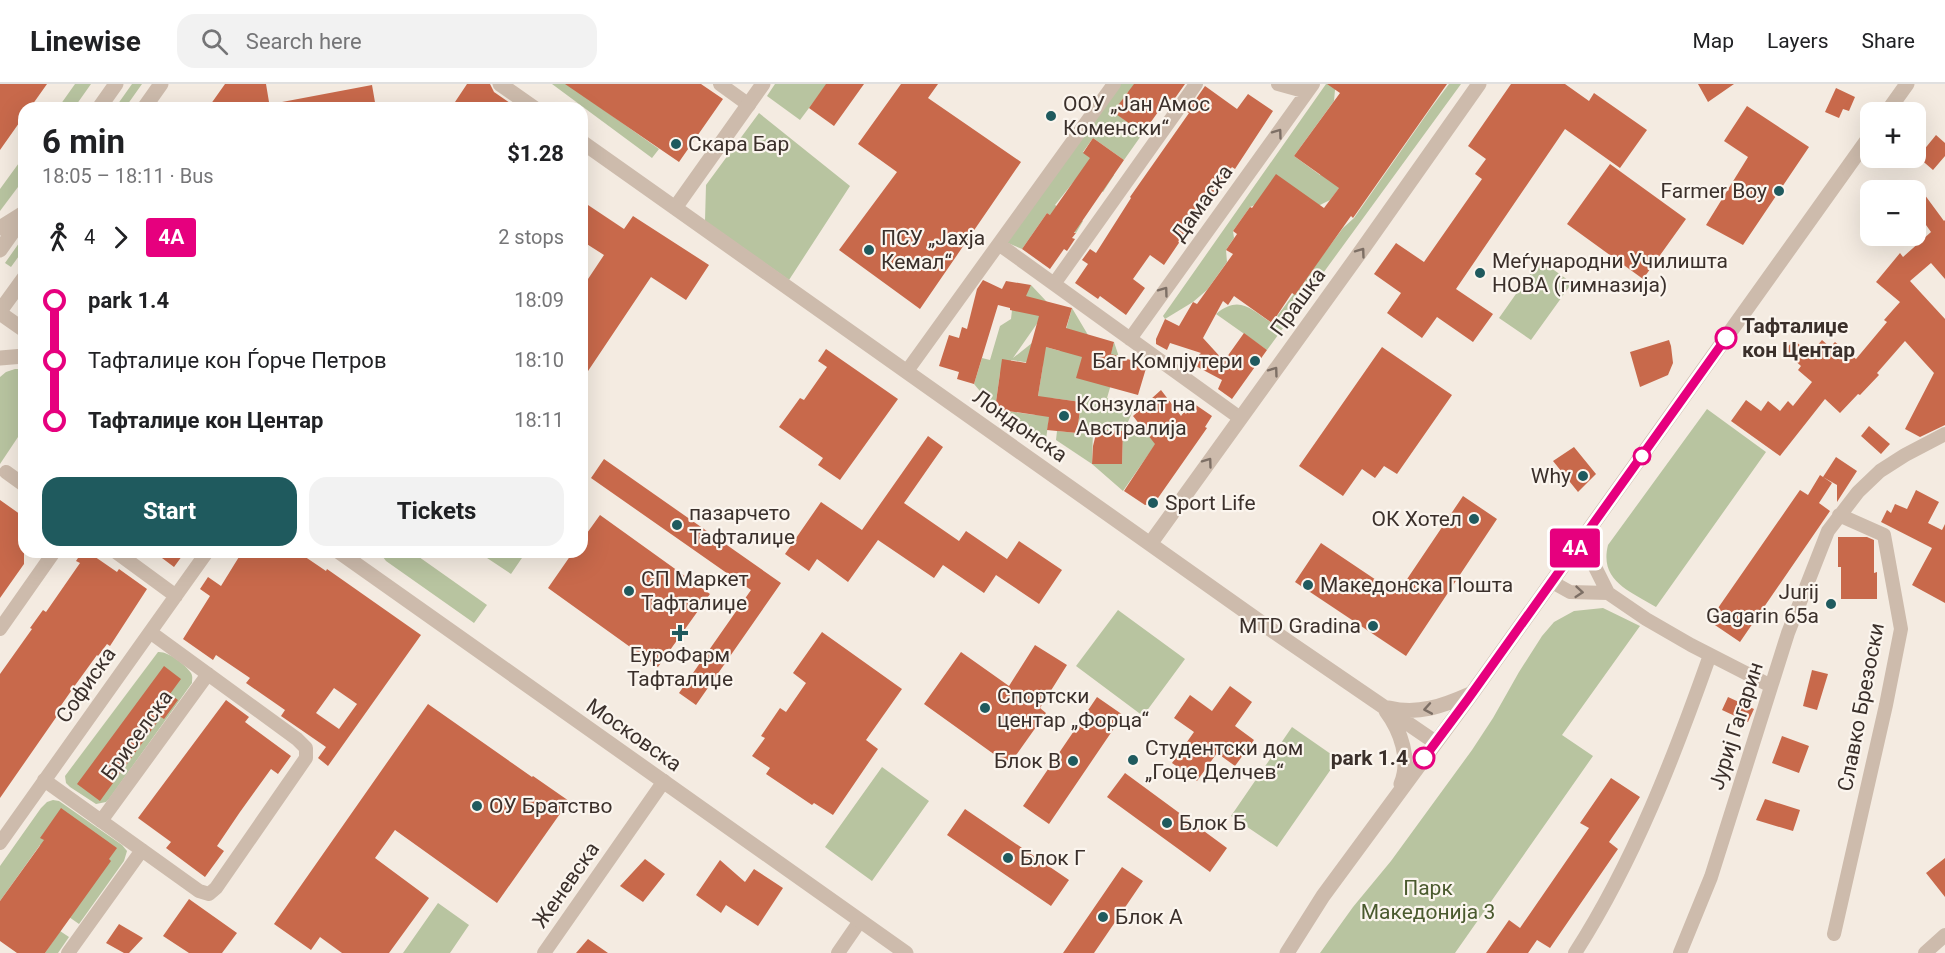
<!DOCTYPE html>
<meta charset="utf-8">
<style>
body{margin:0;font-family:Roboto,sans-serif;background:#f2f2f2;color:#202124;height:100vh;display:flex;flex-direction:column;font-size:22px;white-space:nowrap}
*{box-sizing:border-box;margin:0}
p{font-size:20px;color:#757577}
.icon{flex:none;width:33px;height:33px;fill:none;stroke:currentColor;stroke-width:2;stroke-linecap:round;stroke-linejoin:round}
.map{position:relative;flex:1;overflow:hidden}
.drawer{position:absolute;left:18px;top:18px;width:570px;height:456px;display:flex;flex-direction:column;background:#fff;border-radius:18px;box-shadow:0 6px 24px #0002}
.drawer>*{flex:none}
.badge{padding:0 12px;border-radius:4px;font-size:21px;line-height:39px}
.buttons{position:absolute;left:1860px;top:18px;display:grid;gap:12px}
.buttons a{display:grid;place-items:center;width:66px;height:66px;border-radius:12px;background:#fff;box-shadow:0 6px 24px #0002;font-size:30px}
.map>.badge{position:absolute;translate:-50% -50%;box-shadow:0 0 0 3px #fff}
.legs{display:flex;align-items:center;gap:9px;height:66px;padding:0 24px;font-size:20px}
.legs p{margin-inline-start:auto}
.head{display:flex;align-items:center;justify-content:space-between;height:102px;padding:0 24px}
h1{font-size:33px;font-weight:700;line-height:45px}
.primary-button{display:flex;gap:12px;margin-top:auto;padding:12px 24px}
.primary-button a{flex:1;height:69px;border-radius:18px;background:#1f5a5e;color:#fff;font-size:24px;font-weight:700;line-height:69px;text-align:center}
.primary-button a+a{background:#f2f2f2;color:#202124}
ul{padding:0 24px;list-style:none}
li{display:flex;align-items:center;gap:21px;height:60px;font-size:22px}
li i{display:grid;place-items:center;width:9px;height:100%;margin:0 8px;background:currentColor}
li i::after{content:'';width:15px;height:15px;margin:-8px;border:4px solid;border-radius:50%;background:#fff}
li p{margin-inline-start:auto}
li:first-child i{background:linear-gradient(#0000 50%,currentColor 0)}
li:last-child i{background:linear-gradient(currentColor 50%,#0000 0)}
header{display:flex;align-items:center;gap:36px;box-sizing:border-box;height:84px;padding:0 30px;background:#fff;border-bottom:2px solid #e0e0e0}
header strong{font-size:28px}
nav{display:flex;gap:33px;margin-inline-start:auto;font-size:21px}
.search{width:420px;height:54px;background:#f2f2f2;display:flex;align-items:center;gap:15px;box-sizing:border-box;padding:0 21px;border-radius:18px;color:#757577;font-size:22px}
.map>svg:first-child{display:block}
.green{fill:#b8c4a0;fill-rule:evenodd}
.building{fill:#c8694b;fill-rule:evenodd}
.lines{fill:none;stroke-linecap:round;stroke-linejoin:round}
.minor{stroke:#cdbbac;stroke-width:14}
.tertiary{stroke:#cdbbac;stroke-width:15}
.oneway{stroke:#7d6f65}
.line-1-casing{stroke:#fff;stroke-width:14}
.line-1{stroke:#e6007e;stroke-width:9}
.poi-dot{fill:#1f5a5e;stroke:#fbf5ee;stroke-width:2}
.stop-1-dot{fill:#fff;stroke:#e6007e;stroke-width:3}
.labels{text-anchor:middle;stroke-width:4.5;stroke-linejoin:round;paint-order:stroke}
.poi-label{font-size:21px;fill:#3b302b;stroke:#fbf5ee;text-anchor:start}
.street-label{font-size:21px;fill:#3b302b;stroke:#fbf5ee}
.stop-label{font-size:21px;font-weight:bold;fill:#3b302b;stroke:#fbf5ee;text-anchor:start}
.park-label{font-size:21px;fill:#4a5a2e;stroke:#fbf5ee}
</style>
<header>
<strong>Linewise</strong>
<div class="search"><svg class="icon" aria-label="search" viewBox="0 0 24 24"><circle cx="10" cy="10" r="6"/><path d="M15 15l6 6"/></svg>Search here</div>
<nav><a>Map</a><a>Layers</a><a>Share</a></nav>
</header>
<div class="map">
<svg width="1945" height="869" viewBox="0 0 1945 869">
<rect width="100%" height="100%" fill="#f4ebe1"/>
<!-- green -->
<path class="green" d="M75,0H91L74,24H58Z
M132,0H142L125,24H115Z
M552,0H567L659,65L652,74Z
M775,0H827L800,36L767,12Z
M1114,0H1150L1171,15L1157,29L1128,8L1114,28L1143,49L1124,76L1093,54L1083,68L1114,91L1103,108L1079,91L1055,121L1083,137L1076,149L1047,129L1022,165L1003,157Z
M1326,0H1339L1335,6L1334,17L1294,72L1320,91L1336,68L1340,103L1330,116L1314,124L1255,121L1250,123L1233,147L1234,154L1226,166L1227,178L1207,206L1193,218L1165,235L1163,232Z
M1449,0H1461L1267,266L1216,230C1240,210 1251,226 1272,239L1343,144L1354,134L1431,24Z
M759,29L850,102L789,196L705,137L706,101Z
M24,72V95L0,127V105Z
M24,152V165L11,183L5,179Z
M1540,176L1572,199L1531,256L1499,234Z
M1031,201L1047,218L1043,231L1013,274L1032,259L1060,267L1072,224L1088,251L1102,300L1114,258L1119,273L1107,314L1135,322L1124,347L1142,343L1157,358L1123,407L1092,380L1056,356L1057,347L1077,349L1081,318L1052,314L1046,355L995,325L974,300L982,274L990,276L1000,242L1011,235L1012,226ZM1011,276L1043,281L1035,331L995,325L1000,289L1009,290ZM1093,346L1123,347L1122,380H1092Z
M15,285H24V344L0,380V293L6,288Z
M1707,325L1766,368L1656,523C1630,507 1599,497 1608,461Z
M383,468H412L487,521L474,539L386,477L383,473Z
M478,468H526L511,490Z
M1603,524L1640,542L1562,651L1593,672L1455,869H1320L1353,823L1391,777L1472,666L1493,634L1519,588L1542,552L1554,538L1574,527Z
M1118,526L1185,575L1143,632L1076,582Z
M158,568C168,567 186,581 191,589C193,593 192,594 192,599L109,715L106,718L96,720L70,703L66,699L65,692Z
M1292,643L1338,675L1277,763L1231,732Z
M882,683L929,717L872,797L825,763Z
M53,716L59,717L122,761L127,767L124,777L79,840L69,833L40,761L0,817V782L41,724L47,718Z
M438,819L469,841L450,869H403Z
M60,847L69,853L58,869H45Z"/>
<!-- building -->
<path class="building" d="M0,0H47L30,24H24V32L0,66Z
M225,0H266L270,24H208Z
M467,0H490L494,8L510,19L507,24H451Z
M565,0H701L723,15L679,78Z
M826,0H864L834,42L809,24Z
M901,0H938L928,14L1021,78L920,225L839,166L897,88L858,60Z
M1134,0H1185L1173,17L1168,14L1143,49L1113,28Z
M1327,0H1447L1353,134L1351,132L1295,211L1292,209L1272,239L1234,212L1228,221L1223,217L1203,254L1224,277L1244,249L1267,266L1232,315L1218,305L1222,296L1190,279L1201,269L1170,259L1167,266L1156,260V255L1165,235L1179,242L1193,218L1197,220L1233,170L1226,166L1237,150L1233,147L1250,123L1252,124L1276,90L1324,124L1339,104L1294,72L1340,9Z
M1511,0H1565L1589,17L1594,9L1647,46L1620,84L1565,45L1456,205L1493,230L1473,258L1437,233L1422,254L1387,229L1401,209L1374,190L1396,159L1424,178L1482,95L1475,90L1486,75L1468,62Z
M1698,0H1734L1708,18Z
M372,1L376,24H283L282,18Z
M1205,2L1237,25L1248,10L1273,27L1235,85L1232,83L1216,104L1164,181L1150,171L1133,195L1145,204L1126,231L1100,212L1098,215L1075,199L1088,180L1082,176L1090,165L1096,169L1131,114L1130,113L1189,29L1187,28Z
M1836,4L1855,13L1849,27L1843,25L1839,34L1825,28Z
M1747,22L1809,63L1743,161L1706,141L1748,73L1724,57Z
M1936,51L1945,59V72L1933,86L1918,73Z
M1093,54L1124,76L1074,149H1076L1072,154L1075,155L1067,167L1064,165L1050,185L1022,165L1047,129L1050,131L1090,74L1083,69Z
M1610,80L1686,135L1643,195L1567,140Z
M1916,99L1944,137L1945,136V195L1931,179L1910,197L1945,235V341L1920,353L1905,345L1934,289L1905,257L1877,289L1879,291L1860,311L1858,310L1840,329L1825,315L1780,372L1731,337L1746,316L1761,327L1768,317L1780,327L1788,317L1793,322L1812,298L1798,286L1801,282L1784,267L1794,256L1810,270L1822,256L1830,263L1835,258L1856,275L1887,238L1884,236L1900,218L1876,198L1900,169L1903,173L1931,148L1916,127Z
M588,121L624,145L633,132L709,181L686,216L651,193L582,296V204L604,171L582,157V130Z
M983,196L1002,205L1006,197L1031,201L1026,212L1072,224L1066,244L1114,258L1111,270L1147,281L1138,311L1076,294L1082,273L1046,263L1038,312L1081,318L1077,349L1047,346L1049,333L995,325L1002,275L1026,279L1039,232L1010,226V224L998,221L974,300L957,295L959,288L939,282L949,251L959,254L962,243L967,245L977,205Z
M1669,256L1671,262L1673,279L1668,291L1640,303L1630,268Z
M1382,263L1452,311L1397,390L1384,382L1375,394L1362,385L1343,412L1299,382Z
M826,265L898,315L840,396L818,381L823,374L779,343L800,314L804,316L827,283L818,277Z
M1161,306L1181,332L1184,328L1186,330L1193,319L1212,332L1205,343L1207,344L1158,414L1153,419L1145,421L1124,407L1155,360L1133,332L1140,326L1149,327L1151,315Z
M1869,342L1890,360L1881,370L1861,352Z
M1097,346L1123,347L1122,380H1092L1093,362Z
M928,352L943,363L904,419L959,457L966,447L1007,475L1019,457L1062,486L1039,520L996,491L984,509L943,481L934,494L878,456L848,498L817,475L809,487L785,470L821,418L862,446Z
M1574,363L1596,390L1578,408L1553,377Z
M1836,373L1857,387L1837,418V401L1823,393Z
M604,375L781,499L696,621L679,609L751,506L591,394Z
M1820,391L1832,399L1819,419L1830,427L1740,558L1709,537L1800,406L1808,411Z
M1916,406L1939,418L1928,439L1942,446L1945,440V519L1912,501L1932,464L1881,438L1887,426L1891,429L1895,420L1907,425Z
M1463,412L1497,435L1406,572L1295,498L1321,459L1397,510Z
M0,416L24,433V480L0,514Z
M600,431L710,510L658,583L548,504L573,468H582V456Z
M1838,453H1867L1874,456V489L1877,488V515H1841V483H1838Z
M82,468H88L117,488L119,485L147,505L110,562L107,560L98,572L97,571L76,600L55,630L57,632L0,714V590L32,545L30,544L43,526L46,528L80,479L76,477Z
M154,468H185L174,483Z
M242,468H298L326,487L327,485L421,551L328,682L318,674L326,663L281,632L285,626L246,599L250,594L216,571L213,576L183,555L210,512L200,505L208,493L221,502ZM334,604L357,620L339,645L316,629Z
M822,548L902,605L866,656L878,665L833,731L814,719L812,721L766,690L770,684L752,672L765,654L761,652L780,624L786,628L806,599L793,589Z
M1035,561L1067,581L1040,624L1046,629L1009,681L924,620L961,568L1009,602Z
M164,582L181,595L170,610L178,616L164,635L161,633L100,717L77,700Z
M1812,586L1828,590L1817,626L1803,622Z
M1230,602L1252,618L1235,642L1254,656L1235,682L1217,669L1197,697L1172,679L1194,648L1174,634L1190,611L1212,627Z
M1097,613L1123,631L1049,740L1023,722Z
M1728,613L1754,625L1748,638L1722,626Z
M226,616L249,633L245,638L291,672L278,690L271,685L240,728L217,762L224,767L205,793L166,764L171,758L138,734Z
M428,620L532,693L533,692L569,717L497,819L395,746L375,774L429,814L389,869H342L320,853L311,866L274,840Z
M1782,652L1809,662L1799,689L1772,679Z
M1125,689L1227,764L1210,788L1107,713Z
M1611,694L1640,713L1609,758L1618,765L1550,864L1537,856L1528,869H1486L1509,836L1520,844L1589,744L1580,739Z
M1765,715L1800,726L1793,747L1756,736Z
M61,724L117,764L109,775L111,777L45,869H17L0,857V817L44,756L40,754Z
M965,725L1069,796L1051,822L947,751Z
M1945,774V813L1926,789Z
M645,775L665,790L643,818L620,802Z
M720,776L745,798L754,785L783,804L758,842L726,821L721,829L696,811Z
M1122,783L1143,797L1094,869H1063Z
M189,815L237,849L222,869H189L163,852Z
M119,840L143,854L129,869H124L106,859Z
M588,855L608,869H576Z"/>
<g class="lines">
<!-- minor -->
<path class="minor" d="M720,0L749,21
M1278,0L1307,8
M1000,161L1240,334
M1054,200L1196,0
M1130,255L1313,0
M907,287L1114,0
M6,388L24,401
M1575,465L1594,481L1608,509L1646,535L1691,561L1771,602
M116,468L176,512
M1552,498L1570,508L1608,509
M0,545L54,468
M44,696L199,807L209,810L216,804L306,674V664L297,655L150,548
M101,737L208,590
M0,759L207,468
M1834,850L1886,621L1901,545L1884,451L1839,431
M68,869L142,766
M544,869L664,697
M838,869L860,837
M1575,869C1634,777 1674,673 1710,571
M1680,869L1711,793L1788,549L1828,447L1858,408L1880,387L1905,371L1945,350
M1925,869L1945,851"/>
<!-- tertiary -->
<path class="tertiary" d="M500,0L534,24
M99,24L116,0
M144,24L161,0
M1887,28L1907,0
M582,58L1283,554L1435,658
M675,124L763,0
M0,144L22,130
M0,166L24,132
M0,227L24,194
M0,229L24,246
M0,274L24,272
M1150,460L1364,163L1479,0
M339,468L906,869
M1389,624C1418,631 1443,622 1470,610
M1386,627C1401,647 1411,676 1401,700
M1287,869L1323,812L1468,615L1870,52"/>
</g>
<!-- one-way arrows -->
<defs><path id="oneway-chevron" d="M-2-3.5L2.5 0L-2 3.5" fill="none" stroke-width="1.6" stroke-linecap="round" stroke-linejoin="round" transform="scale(1.5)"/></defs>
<g class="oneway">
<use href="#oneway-chevron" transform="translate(1278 49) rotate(-54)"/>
<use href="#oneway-chevron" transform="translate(1361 168) rotate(-54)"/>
<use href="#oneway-chevron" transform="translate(1164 207) rotate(-54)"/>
<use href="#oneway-chevron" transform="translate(1274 287) rotate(-54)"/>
<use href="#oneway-chevron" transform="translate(1208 378) rotate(-54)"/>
<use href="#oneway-chevron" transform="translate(1579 508) rotate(5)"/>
<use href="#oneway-chevron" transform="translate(1428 625) rotate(170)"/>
</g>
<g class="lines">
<!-- line-1 casing -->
<g class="line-1-casing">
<path id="line-1" d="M1424,674L1468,615L1726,254"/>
</g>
<!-- line-1 -->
<use href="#line-1" class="line-1"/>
</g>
<!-- markers -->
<g class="poi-dot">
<circle cx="1051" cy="32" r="6"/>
<circle cx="676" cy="60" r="6"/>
<circle cx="1779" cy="107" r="6"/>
<circle cx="869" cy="166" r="6"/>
<circle cx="1480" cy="189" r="6"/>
<circle cx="1255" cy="277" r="6"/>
<circle cx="1064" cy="332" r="6"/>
<circle cx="1583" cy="392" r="6"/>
<circle cx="1153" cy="419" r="6"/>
<circle cx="1474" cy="435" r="6"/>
<circle cx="677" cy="441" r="6"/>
<circle cx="1308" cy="501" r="6"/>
<circle cx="629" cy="507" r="6"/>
<circle cx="1831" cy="520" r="6"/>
<circle cx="1373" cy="542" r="6"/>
<path d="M677 540h6v6h6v6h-6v6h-6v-6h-6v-6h6z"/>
<circle cx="985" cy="624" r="6"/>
<circle cx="1133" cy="676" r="6"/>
<circle cx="1073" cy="677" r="6"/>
<circle cx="477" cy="722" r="6"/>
<circle cx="1167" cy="739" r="6"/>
<circle cx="1008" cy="774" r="6"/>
<circle cx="1103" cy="833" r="6"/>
</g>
<g class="stop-1-dot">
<circle cx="1726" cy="254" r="10"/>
<circle cx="1642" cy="372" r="8"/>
<circle cx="1424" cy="674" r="10"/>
</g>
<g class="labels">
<!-- poi labels -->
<g class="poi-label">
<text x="1063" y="27">ООУ „Јан Амос<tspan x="1063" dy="24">Коменски“</tspan></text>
<text x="688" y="67">Скара Бар</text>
<text x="1767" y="114" text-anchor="end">Farmer Boy</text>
<text x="881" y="161">ПСУ „Јахја<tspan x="881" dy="24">Кемал“</tspan></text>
<text x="1492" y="184">Меѓународни Училишта<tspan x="1492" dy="24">НОВА (гимназија)</tspan></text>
<text x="1243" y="284" text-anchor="end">Баг Компјутери</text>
<text x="1076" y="327">Конзулат на<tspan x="1076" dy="24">Австралија</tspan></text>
<text x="1571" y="399" text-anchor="end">Why</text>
<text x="1165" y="426">Sport Life</text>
<text x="689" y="436">пазарчето<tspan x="689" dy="24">Тафталиџе</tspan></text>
<text x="1462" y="442" text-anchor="end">ОК Хотел</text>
<text x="641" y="502">СП Маркет<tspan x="641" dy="24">Тафталиџе</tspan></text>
<text x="1320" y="508">Македонска Пошта</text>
<text x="1819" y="515" text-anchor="end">Jurij<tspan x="1819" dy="24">Gagarin 65a</tspan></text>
<text x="1361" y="549" text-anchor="end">MTD Gradina</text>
<text x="680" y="578" text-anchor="middle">ЕуроФарм<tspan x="680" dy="24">Тафталиџе</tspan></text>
<text x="997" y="619">Спортски<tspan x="997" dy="24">центар „Форца“</tspan></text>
<text x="1145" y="671">Студентски дом<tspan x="1145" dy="24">„Гоце Делчев“</tspan></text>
<text x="1061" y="684" text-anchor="end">Блок В</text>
<text x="489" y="729">ОУ Братство</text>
<text x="1179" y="746">Блок Б</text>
<text x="1020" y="781">Блок Г</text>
<text x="1115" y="840">Блок А</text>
</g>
<!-- street labels -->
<g class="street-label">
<text transform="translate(1202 119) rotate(-54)" y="7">Дамаска</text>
<text transform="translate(1298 218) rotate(-54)" y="7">Прашка</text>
<text transform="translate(1020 342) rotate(35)" y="7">Лондонска</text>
<text transform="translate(86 601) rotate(-55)" y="7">Софиска</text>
<text transform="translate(1861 623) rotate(-79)" y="7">Славко Брезоски</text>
<text transform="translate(1736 642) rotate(-72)" y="7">Јуриј Гагарин</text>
<text transform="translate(137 651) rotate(-54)" y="7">Бриселска</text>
<text transform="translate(634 651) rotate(35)" y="7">Московска</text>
<text transform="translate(566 801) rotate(-55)" y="7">Женевска</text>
</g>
<!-- stop labels -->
<g class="stop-label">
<text x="1742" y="249">Тафталиџе<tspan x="1742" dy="24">кон Центар</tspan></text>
<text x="1408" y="681" text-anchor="end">park 1.4</text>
</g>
<!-- park labels -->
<g class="park-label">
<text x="1428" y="811">Парк<tspan x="1428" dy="24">Македонија 3</tspan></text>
</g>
</g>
</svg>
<div class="buttons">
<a>+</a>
<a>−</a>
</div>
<b class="badge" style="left:1575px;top:464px;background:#e6007e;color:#fff">4A</b>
<section class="drawer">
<div class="head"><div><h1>6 min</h1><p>18:05 – 18:11 · Bus</p></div><b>$1.28</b></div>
<div class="legs"><svg class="icon" aria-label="walk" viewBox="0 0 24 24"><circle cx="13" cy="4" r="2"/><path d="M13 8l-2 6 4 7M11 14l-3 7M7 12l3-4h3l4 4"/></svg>4<svg class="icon" aria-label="forward" viewBox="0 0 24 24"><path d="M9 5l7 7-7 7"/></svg><b class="badge" style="background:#e6007e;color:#fff">4A</b><p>2 stops</p></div>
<ul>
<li><i style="color:#e6007e"></i><b>park 1.4</b><p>18:09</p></li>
<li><i style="color:#e6007e"></i><span>Тафталиџе кон Ѓорче Петров</span><p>18:10</p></li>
<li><i style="color:#e6007e"></i><b>Тафталиџе кон Центар</b><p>18:11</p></li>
</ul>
<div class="primary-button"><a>Start</a><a>Tickets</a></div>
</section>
</div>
